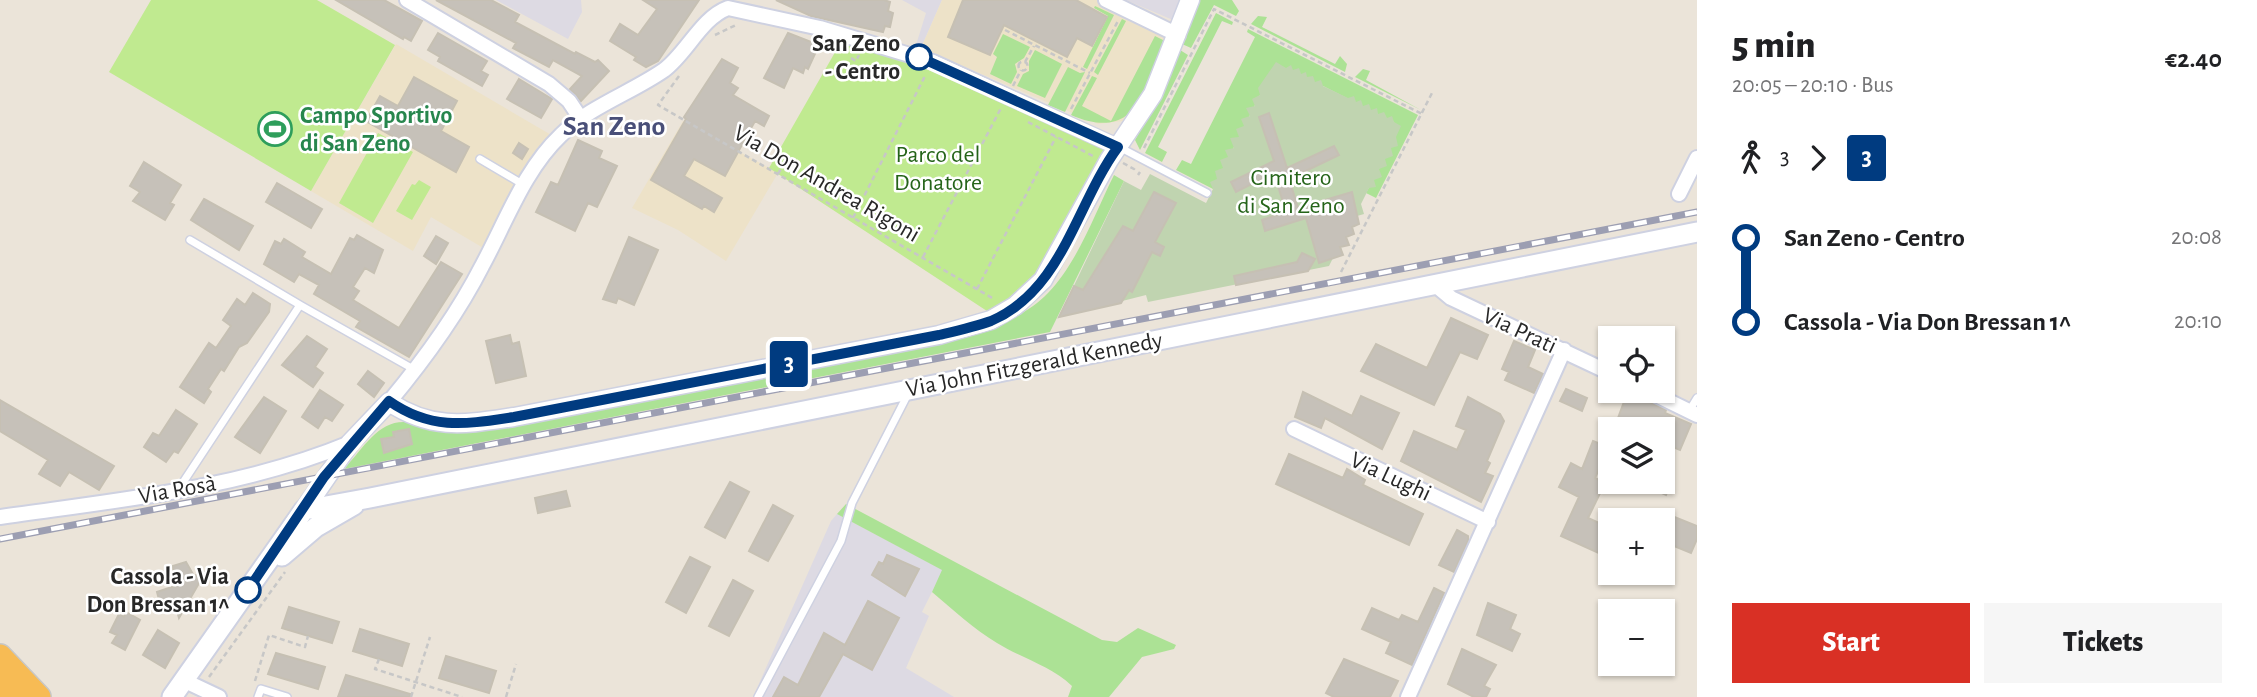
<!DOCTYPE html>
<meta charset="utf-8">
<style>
body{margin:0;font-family:"Alegreya Sans",sans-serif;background:#f6f6f6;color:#202124;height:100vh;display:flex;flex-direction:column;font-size:26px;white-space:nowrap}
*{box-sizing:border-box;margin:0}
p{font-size:23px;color:#757577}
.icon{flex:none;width:38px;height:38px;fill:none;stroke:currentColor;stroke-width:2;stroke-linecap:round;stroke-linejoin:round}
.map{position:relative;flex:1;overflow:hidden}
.panel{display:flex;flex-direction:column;background:#fff;width:560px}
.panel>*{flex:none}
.badge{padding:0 14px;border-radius:5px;font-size:24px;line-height:46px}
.fabs{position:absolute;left:1598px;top:326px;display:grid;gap:14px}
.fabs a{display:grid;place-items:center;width:77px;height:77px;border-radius:0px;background:#fff;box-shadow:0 2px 5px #0004;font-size:35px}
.map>.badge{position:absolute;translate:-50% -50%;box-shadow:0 0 0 4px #fff}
.legs{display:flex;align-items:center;gap:10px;height:77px;padding:0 35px;font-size:23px}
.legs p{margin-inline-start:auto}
.overview{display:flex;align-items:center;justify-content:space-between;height:119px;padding:0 35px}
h1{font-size:38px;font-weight:800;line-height:52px}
.button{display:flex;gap:14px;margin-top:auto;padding:14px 35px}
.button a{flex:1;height:80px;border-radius:0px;background:#d93025;color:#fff;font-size:28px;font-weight:800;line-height:80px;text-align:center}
.button a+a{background:#f6f6f6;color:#202124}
ul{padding:0 35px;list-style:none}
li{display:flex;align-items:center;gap:24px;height:84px;font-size:26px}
li i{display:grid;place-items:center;width:10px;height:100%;margin:0 9px;background:currentColor}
li i::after{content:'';width:18px;height:18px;margin:-9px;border:5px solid;border-radius:50%;background:#fff}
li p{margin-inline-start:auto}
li:first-child i{background:linear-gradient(#0000 50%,currentColor 0)}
li:last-child i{background:linear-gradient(currentColor 50%,#0000 0)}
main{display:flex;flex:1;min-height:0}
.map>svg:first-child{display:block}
.industrial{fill:#dddae3}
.education{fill:#ede2c8}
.green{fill:#ace295}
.cemetery{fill:#c0d4b0}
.pitch{fill:#c0ea90}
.building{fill:#c6c1b9;stroke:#c6c0b3;stroke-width:2}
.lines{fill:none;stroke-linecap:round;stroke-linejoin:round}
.service-casing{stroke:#ced1e1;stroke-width:10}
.minor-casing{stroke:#ced1e1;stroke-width:18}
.tertiary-casing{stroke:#ced1e1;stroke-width:21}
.secondary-casing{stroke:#ced1e1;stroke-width:23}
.trunk-casing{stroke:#c7c7c7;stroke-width:26}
.path{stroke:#c7c7c7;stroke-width:2.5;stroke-dasharray:5 3.5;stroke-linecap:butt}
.service{stroke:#fff;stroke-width:7}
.minor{stroke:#fff;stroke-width:14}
.tertiary{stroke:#fff;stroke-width:18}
.secondary{stroke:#fff;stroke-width:19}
.trunk{stroke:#f7bb54;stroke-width:23}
.rail-casing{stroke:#9c9eb2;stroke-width:7}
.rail{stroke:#fff;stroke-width:4.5;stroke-dasharray:13;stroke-linecap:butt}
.line-1-casing{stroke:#fff;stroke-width:16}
.line-1{stroke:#003b80;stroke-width:10}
.stop-1-dot{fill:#fff;stroke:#003b80;stroke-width:3.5}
.labels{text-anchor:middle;stroke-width:5;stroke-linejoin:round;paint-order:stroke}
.stop-label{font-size:24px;font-weight:bold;fill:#282828;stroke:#fff;text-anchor:end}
.leisure-label{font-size:24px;font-weight:bold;fill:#27864d;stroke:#fff;text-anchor:start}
.park-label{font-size:24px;fill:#256419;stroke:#fff}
.street-label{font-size:24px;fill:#282828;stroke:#fff}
.quarter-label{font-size:28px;font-weight:bold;fill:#494f78;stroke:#fff}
</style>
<main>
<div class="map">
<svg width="1697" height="697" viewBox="0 0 1697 697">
<rect width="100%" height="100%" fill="#ebe4d9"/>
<!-- industrial -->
<path class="industrial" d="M496,0H581L582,12L568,39Z
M902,0H942L921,48L916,45L926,13Z
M1126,0H1186L1173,20Z
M837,514L943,570L922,612L929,616L906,668L954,697H753L831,521Z"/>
<!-- education -->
<path class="education" d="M942,0H1101L1140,24L1148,29L1150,25L1171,36L1132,115L1123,121L1098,124L921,48Z
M396,44L553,136L485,249L431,217L413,251L311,191Z
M683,121L778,173L726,261L678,230L632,208Z"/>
<!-- green -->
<path class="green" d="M1199,0H1232L1239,11L1236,16L1214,5L1191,48L1182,44Z
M1095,6L1114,15L1087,69L1083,67L1108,16L1094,8Z
M1216,13L1233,22L1232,25L1222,21L1158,147L1167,152L1162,162L1145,153Z
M1258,16L1267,17L1262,27L1335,64L1340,56L1347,64L1345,72L1251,24Z
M1122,19L1126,21L1098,75L1094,72Z
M1248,29L1418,115L1376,198L1366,193L1396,137L1394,122L1323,86L1260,95L1213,189L1176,170L1182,160L1191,164L1255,37L1247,32Z
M1003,34L1030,47L1024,58L1015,64L1017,72L1011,84L990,74L997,57L993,54Z
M1155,36L1167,42C1145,91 1136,143 1071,115L1092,76L1097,78L1082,106L1111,121Z
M1035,50L1062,64L1045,98L1017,86L1023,74L1029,71V61Z
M1180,50L1188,55L1140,150L1135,140L1159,98Z
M1068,67L1080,73L1085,72L1065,112L1048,105Z
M1363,69L1370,71L1366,80L1421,110L1355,77Z
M1114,175L1124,181L1050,332L344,469C369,442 383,411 423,426L988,329C1010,320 1032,310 1048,293C1078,262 1095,213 1114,175Z
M846,504L1102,640L1117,642L1138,628L1176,645L1174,649L1142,657L1109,697H1068L1072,686C1051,666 1023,659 997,643C974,629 953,610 932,592L942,570L837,514Z"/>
<!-- cemetery -->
<path class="cemetery" d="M1276,62L1286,68L1291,65L1293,70L1299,68L1301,74L1306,72L1307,77L1313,76L1315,82L1321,80L1323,86L1348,98L1354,96L1356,102L1361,100L1363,106L1369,104L1371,110L1377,108L1378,114L1384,112L1387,118L1392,116L1394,122L1401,126L1396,137L1398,146L1391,148L1393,156L1385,159L1387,166L1379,169L1382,177L1374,180L1376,187L1369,188L1361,204L1364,214L1357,216L1359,224L1352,227L1354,234L1346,237L1349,245L1341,247L1343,255L1333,258L1329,266L1148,302L1146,295L1059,317L1124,181L1141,190L1150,174L1206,203L1213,189L1210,182L1217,179L1215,171L1223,168L1220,160L1228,157L1225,150L1234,148L1230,138L1239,137L1236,129L1244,126L1241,119L1250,116L1246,108L1255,106L1252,99L1260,95L1258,88Z"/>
<!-- pitch -->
<path class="pitch" d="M151,0H317L395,45L311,191L109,72Z
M842,40L846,45L859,48L861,45L934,67L1103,147L1105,152L1032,285L990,313L769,168Z
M378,133L413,152L373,223L339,203Z
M419,180L431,187L412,220L396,211L412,184L415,185Z"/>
<!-- building -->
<path class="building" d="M336,0H384L422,21L411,41L404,37L403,39Z
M436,0H491L519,15L515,22L575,54L576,52L595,62L598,60L609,71L581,101L570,89L582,76L553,60L549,67L513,48L516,43Z
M643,0H699L658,61L646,67L634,60L636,57L610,41L620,24L638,35L657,9Z
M776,0H884L890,2L888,11L893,13L890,27L885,26L883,32L811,16Z
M963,0H1076L1107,17L1092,46L1077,38L1067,57L1004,25L990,55L948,37Z
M438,33L487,61L481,71L488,75L482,86L438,61L440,57L428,50Z
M788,33L819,45L808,69L805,67L803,73L793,68L784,88L764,78Z
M722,59L738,68L730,83L738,88L733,95L769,116L764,126L755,121L725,176L694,159L684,176L722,198L714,212L704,206L702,209L651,180L686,119L684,117Z
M414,77L457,101L441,131L469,147L456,172L366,121L380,96L398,106Z
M519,79L552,99L541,118L507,99Z
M1269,113L1287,168L1334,146L1339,155L1291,178V185L1298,208L1352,192L1359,224L1352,227L1354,234L1346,237L1349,245L1340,247L1343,255L1319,263L1306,218L1265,231L1262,220L1286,212L1274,173L1236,192L1231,182L1274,161L1259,117Z
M578,140L602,151L599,158L617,166L597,207L588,203L575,231L536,212L551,182L558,185Z
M519,143L528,149L522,159L513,153Z
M144,162L181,185L170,203L174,205L165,220L133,201L140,192L130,186Z
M277,183L322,209L311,228L266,202Z
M1154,192L1176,203L1155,242L1164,247L1160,256L1152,252L1132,292L1129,290L1121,303L1059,317L1074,286L1083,290L1123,226L1133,231Z
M204,199L253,226L239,250L191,220Z
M357,235L383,250L374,273L365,268L353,287L359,291L353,300L399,328L441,262L462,274L409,357L356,327L360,321L314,294L319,285L299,274L294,282L264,264L275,241L281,244L284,239L305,252L302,257L331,274L350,238L354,240Z
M436,236L448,243L436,264L424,256Z
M629,237L658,250L634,305L618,298L616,303L603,299Z
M1302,253L1315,259L1308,271L1236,285L1234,276L1297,262Z
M253,293L270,304L269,312L247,343L239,347L224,371L221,369L208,389L211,392L204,403L180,387L209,343L216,348L231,326L223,320L237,299L245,305Z
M1451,318L1488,335L1477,359L1460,352L1434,405L1361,371L1376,344L1427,368Z
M510,335L512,344L519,342L526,376L496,383L486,341Z
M307,336L327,349L315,367L323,373L313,387L282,365Z
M1514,341L1535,350L1528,367L1543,374L1534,393L1505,380L1509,372L1502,369Z
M368,371L384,383L374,397L358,384Z
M1566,389L1587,398L1582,411L1560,401Z
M320,390L343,405L332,421L325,417L318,428L302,417Z
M1628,391L1666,410L1665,413L1691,424L1680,450L1663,443L1669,429H1614Z
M1303,392L1352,416L1361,396L1399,413L1382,449L1325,418L1321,428L1295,417Z
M264,397L286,411L260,453L235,437Z
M1468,397L1500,414L1504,421L1487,461L1490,463L1485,473L1493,476L1481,502L1401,461L1414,431L1457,450L1466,430L1456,426Z
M0,400L114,466L99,490L69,472L60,486L39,474L48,460L0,431Z
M176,410L197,424L178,453L174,451L166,462L144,447L153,433L159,436Z
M409,429L412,444L384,453L381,439L394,437L393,432Z
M1593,441L1610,448V460L1604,458L1595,478L1605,483L1588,518L1610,528V539L1603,555L1561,536L1579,497L1559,487L1571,463L1582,469Z
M1289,454L1343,478L1347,469L1365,480L1363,485L1423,514L1409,545L1276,484Z
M1635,481H1672L1666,495Z
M730,482L749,492L725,538L705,527Z
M566,491L570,506L538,513L535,498Z
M773,505L793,516L768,561L749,551Z
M1662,512L1697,526V539L1691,553L1662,541Z
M1457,530L1468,536V541L1454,572L1439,565Z
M887,555L919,569L905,596L872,575L879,562L883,564Z
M690,557L710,567L686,613L666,602Z
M186,562L194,576L206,571L179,618L176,607L167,610L165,605L161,607L157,592L175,586L173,566Z
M733,580L753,591L729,636L709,626Z
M1434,588L1444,593L1412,665L1386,653L1391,642L1362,629L1372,608L1399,620L1402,615L1418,622Z
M868,601L899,618L872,670L843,654L819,697H773L784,677L798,685L824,633L845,645Z
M1488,603L1516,615L1510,629L1520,634L1512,651L1477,635Z
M289,607L339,622L332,643L282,628Z
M126,612L140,620L125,650L112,643L117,635L110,632L119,614L124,617Z
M360,629L409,644L402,666L353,651Z
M158,630L179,643L165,668L143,655Z
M1462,649L1496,665L1484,686L1490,689L1486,697H1474L1448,684Z
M276,653L325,667L318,689L268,674Z
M446,656L496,671L489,693L439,678Z
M1344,659L1398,681L1390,697H1334L1326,693Z
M346,675L410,694V697H338Z"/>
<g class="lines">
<!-- service casing -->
<g class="service-casing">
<path id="service" d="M1119,147L1207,193
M480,159L524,185
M190,240L300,305
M1689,411L1697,398
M178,490L300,305L415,370
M258,697L261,689L287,697
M758,697L841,541L852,503L909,392"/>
</g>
<!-- minor casing -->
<g class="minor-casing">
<path id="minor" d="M407,0L549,84L569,101L581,119
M1106,0L1178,35
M1679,194L1697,158
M1433,283L1451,298L1610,373
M1646,390L1697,415
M389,402C424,360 457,315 482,266C506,222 524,170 561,135C590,106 631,93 664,70C687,53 701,18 728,8L820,28L933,62L1118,147
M1294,429L1488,522
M0,517C118,500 239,489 350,443
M183,680L219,697
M1408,697L1564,350"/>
</g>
<!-- tertiary casing -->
<g class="tertiary-casing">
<path id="tertiary" d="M304,510L350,443L389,402C433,431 466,424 514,417L939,335L991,320L1015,306L1043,280L1109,160L1153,94L1190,0"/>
</g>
<!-- secondary casing -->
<g class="secondary-casing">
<path id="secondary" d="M282,556L316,527L354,505
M172,697L304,510L370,498L1697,232"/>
</g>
<!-- trunk casing -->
<g class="trunk-casing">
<path id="trunk" d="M0,656L39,697
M0,682L17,697"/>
</g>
<!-- path -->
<path class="path" d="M1005,30L1090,73
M715,35L738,24
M851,58L856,61L859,55
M1018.5 66a4.5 4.5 0 1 1 9 0a4.5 4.5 0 1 1-9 0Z
M1025,62L1034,46
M679,76L658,105L994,299
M1013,86L1021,70
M1071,109L1119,19
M1028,122L1093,156
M1144,148L1214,9L1422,114
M1123,163L1134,169L1135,166
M778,174L785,162
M1138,175L1140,172
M853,218L926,74
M923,257L1001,108
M1341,272L1433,91
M977,289L1056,137
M379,659L375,669L462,697
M209,677L285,572
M255,681L269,635L305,647L308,636
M411,697L430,637
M506,697L516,664"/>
<!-- service -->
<use href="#service" class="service"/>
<!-- minor -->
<use href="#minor" class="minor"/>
<!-- tertiary -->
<use href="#tertiary" class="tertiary"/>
<!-- secondary -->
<use href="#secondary" class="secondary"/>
<!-- trunk -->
<use href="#trunk" class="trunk"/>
<!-- rail casing -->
<g class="rail-casing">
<path id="rail" d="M0,539L1697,212"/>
</g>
<!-- rail -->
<use href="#rail" class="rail"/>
</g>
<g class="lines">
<!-- line-1 casing -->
<g class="line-1-casing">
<path id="line-1" d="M248,590L324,477L389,401C432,431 467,424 514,417L939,335C956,331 974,327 991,321C1063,290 1076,204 1118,147L919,57"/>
</g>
<!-- line-1 -->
<use href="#line-1" class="line-1"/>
</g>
<!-- icons -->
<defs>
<g id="stadium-ring" transform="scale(1.75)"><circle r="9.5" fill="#fff" stroke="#2e9e5b" stroke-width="1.5"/><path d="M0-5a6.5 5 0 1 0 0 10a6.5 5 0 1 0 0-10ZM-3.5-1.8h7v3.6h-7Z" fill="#2e9e5b"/></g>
</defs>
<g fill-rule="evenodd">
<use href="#stadium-ring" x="275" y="129"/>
</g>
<!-- markers -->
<g class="stop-1-dot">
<circle cx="919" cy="57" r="12"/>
<circle cx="248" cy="590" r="12"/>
</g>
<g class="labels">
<!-- stop labels -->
<g class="stop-label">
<text x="900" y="51">San Zeno<tspan x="900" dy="28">- Centro</tspan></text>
<text x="229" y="584">Cassola - Via<tspan x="229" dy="28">Don Bressan 1^</tspan></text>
</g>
<!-- leisure labels -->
<g class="leisure-label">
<text x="300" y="123">Campo Sportivo<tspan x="300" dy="28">di San Zeno</tspan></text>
</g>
<!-- park labels -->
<g class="park-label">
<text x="938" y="162">Parco del<tspan x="938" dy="28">Donatore</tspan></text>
<text x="1291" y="185">Cimitero<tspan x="1291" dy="28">di San Zeno</tspan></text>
</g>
<!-- street labels -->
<g class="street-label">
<text transform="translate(827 183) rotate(30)" y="8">Via Don Andrea Rigoni</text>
<text transform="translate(1520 330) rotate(25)" y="8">Via Prati</text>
<text transform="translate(1034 364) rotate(-11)" y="8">Via John Fitzgerald Kennedy</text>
<text transform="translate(1391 476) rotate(25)" y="8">Via Lughi</text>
<text transform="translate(177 489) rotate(-10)" y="8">Via Rosà</text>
</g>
<!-- quarter labels -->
<g class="quarter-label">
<text x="614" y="135">San Zeno</text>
</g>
</g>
</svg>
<div class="fabs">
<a><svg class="icon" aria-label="locate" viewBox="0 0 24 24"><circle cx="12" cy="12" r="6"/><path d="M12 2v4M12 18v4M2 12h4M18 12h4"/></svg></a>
<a><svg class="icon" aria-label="layers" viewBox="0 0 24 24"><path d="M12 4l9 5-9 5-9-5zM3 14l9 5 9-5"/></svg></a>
<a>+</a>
<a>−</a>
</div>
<b class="badge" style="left:789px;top:364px;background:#003b80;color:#fff">3</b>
</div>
<section class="panel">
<div class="overview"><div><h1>5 min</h1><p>20:05 – 20:10 · Bus</p></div><b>€2.40</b></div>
<div class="legs"><svg class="icon" aria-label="walk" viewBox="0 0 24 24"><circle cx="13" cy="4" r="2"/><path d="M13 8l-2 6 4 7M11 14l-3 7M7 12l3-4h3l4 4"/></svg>3<svg class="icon" aria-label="forward" viewBox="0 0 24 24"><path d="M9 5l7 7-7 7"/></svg><b class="badge" style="background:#003b80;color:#fff">3</b></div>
<ul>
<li><i style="color:#003b80"></i><b>San Zeno - Centro</b><p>20:08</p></li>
<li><i style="color:#003b80"></i><b>Cassola - Via Don Bressan 1^</b><p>20:10</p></li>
</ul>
<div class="button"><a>Start</a><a>Tickets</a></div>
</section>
</main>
